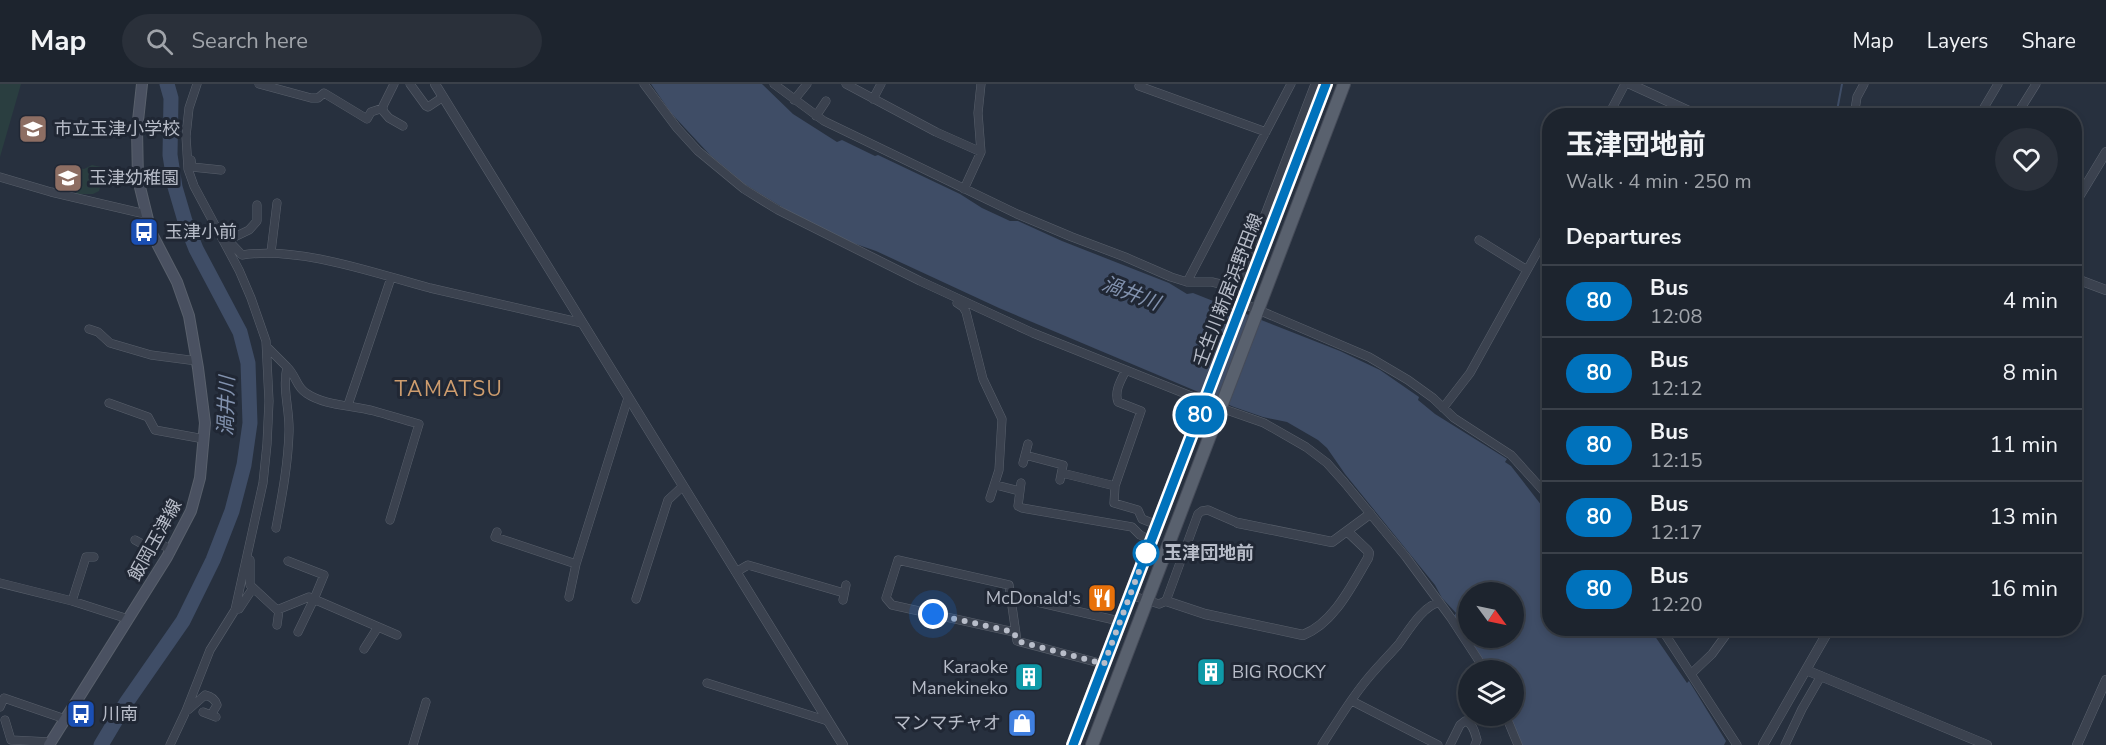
<!DOCTYPE html>
<meta charset="utf-8">
<style>
body{margin:0;font-family:"Nunito Sans","Noto Sans JP",sans-serif;background:#2a303a;color:#f1f3f6;height:100vh;display:flex;flex-direction:column;font-size:22px;white-space:nowrap}
*{box-sizing:border-box;margin:0}
p{font-size:20px;color:#a0a4aa}
.icon{flex:none;width:33px;height:33px;fill:none;stroke:currentColor;stroke-width:2;stroke-linecap:round;stroke-linejoin:round}
.map{position:relative;flex:1;overflow:hidden}
.side{position:absolute;left:1542px;top:24px;width:540px;height:528px;display:flex;flex-direction:column;background:#1d242e;border-radius:24px;box-shadow:0 3px 9px #0003,0 0 0 2px #3b414a}
.side>*{flex:none}
.badge{padding:0 12px;border-radius:20px;font-size:21px;line-height:39px}
.needle{width:39px;rotate:123deg}
.tools{position:absolute;left:1458px;top:498px;display:grid;gap:12px}
.tools a{display:grid;place-items:center;width:66px;height:66px;border-radius:50%;background:#1d242e;box-shadow:0 3px 9px #0003,0 0 0 2px #3b414a;font-size:30px}
.you{position:absolute;width:30px;height:30px;margin:-15px;border:4px solid #fff;border-radius:50%;background:#1a73e8;box-shadow:0 0 0 9px #1a73e833}
.map>.badge{position:absolute;translate:-50% -50%;box-shadow:0 0 0 3px #fff}
h2{padding:0 24px;font-size:22px;line-height:54px}
.round{display:grid;place-items:center;flex:none;width:63px;height:63px;border-radius:32px;background:#2a303a}
.head{display:flex;align-items:center;justify-content:space-between;height:102px;padding:0 24px}
h1{font-size:28px;font-weight:700;line-height:45px}
ul{padding:0;list-style:none}
li{display:flex;align-items:center;gap:18px;height:72px;padding:0 24px;border-top:2px solid #3b414a}
li div{flex:1}
li b{display:block;font-size:22px}
li em{font-style:normal}
li .badge{min-width:66px;font-weight:700;text-align:center}
header{display:flex;align-items:center;gap:36px;box-sizing:border-box;height:84px;padding:0 30px;background:#1d242e;border-bottom:2px solid #3b414a}
header strong{font-size:28px}
nav{display:flex;gap:33px;margin-inline-start:auto;font-size:21px}
.search{width:420px;height:54px;background:#2a303a;display:flex;align-items:center;gap:15px;box-sizing:border-box;padding:0 21px;border-radius:33px;color:#a0a4aa;font-size:22px}
.map>svg:first-child{display:block}
.green{fill:#2a3e40}
.water{fill:#3f4d66;fill-rule:evenodd}
.lines{fill:none;stroke-linecap:round;stroke-linejoin:round}
.stream{stroke:#3f4d66;stroke-width:2}
.river{stroke:#3f4d66;stroke-width:15}
.minor-casing{stroke:#59606c;stroke-width:9}
.tertiary-casing{stroke:#59606c;stroke-width:10}
.secondary-casing{stroke:#59606c;stroke-width:12}
.primary-casing{stroke:#454b58;stroke-width:14}
.minor{stroke:#3b424f;stroke-width:8}
.tertiary{stroke:#3b424f;stroke-width:9}
.secondary{stroke:#4a5161;stroke-width:10}
.primary{stroke:#59616e;stroke-width:12}
.line-casing{stroke:#fff;stroke-width:14}
.line{stroke:#0072bc;stroke-width:9}
.walk{stroke:#b8bdc9;stroke-width:6;stroke-dasharray:0 10.8}
.stop-dot{fill:#fff;stroke:#0072bc;stroke-width:3}
.labels{text-anchor:middle;stroke-width:6;stroke-linejoin:round;paint-order:stroke}
.poi-label{font-size:18px;fill:#b8bdc9;stroke:#202734;text-anchor:start}
.street-label{font-size:18px;fill:#b8bdc9;stroke:#202734}
.stop-label{font-size:18px;font-weight:bold;fill:#b8bdc9;stroke:#202734;text-anchor:start}
.water-label{font-size:20px;font-style:italic;fill:#8292ae;stroke:#202734}
.quarter-label{font-size:21px;letter-spacing:1.5px;fill:#ce9d6e;stroke:#202734}
</style>
<header>
<strong>Map</strong>
<div class="search"><svg class="icon" aria-label="search" viewBox="0 0 24 24"><circle cx="10" cy="10" r="6"/><path d="M15 15l6 6"/></svg>Search here</div>
<nav><a>Map</a><a>Layers</a><a>Share</a></nav>
</header>
<div class="map">
<svg width="2106" height="661" viewBox="0 0 2106 661">
<rect width="100%" height="100%" fill="#27303e"/>
<!-- green -->
<path class="green" d="M0,0H21L0,73Z
M92,81L101,83L104,90L99,107L93,110H76L78,102L75,99L79,84L84,85Z"/>
<!-- water -->
<path class="water" d="M651,0H762L793,30L837,58L842,56L875,72L878,71L960,110L982,124L1010,137H1018L1062,157L1169,199L1187,210L1193,209L1340,267L1380,286L1419,313L1418,316L1435,330L1507,375L1505,378L1511,382L1549,431L1550,544L1650,545L1687,599L1689,597L1726,657L1724,661H1522L1509,632H1514V586H1488L1454,532L1456,529L1442,514L1435,501L1345,390L1327,364L1318,356L1287,338L1263,333L1234,323L999,224L876,167L847,157L790,128L746,101L710,71L671,29ZM1468,508H1514V554H1468Z"/>
<g class="lines">
<!-- stream -->
<path class="stream" d="M1836,32L1842,0"/>
<!-- river -->
<path class="river" d="M101,661L126,619L183,537L213,476L232,427L244,381L250,339L248,279L240,248L196,165L185,137L175,103L170,71L171,14L167,0"/>
<!-- minor casing -->
<g class="minor-casing">
<path id="minor" d="M259,0L311,14H318L324,9L367,35L371,28L383,24
M394,0L383,22V27L389,34L403,42
M410,0L426,22L428,23L443,13
M644,0L677,44L698,67L744,105L778,126L920,197L1033,249L1221,324L1264,339L1306,363L1327,379L1344,398L1406,473L1451,534L1485,586
M774,0L824,37L1017,130L1072,153L1125,173L1171,193L1187,198H1212L1237,204L1315,0
M846,0L936,48L981,68
M1139,2L1266,48
M873,15L881,0
M794,16L807,0
M816,32L826,17
M1608,32L1625,0
M1854,32L1857,13L1864,0
M1979,32L1998,0
M2016,32L2036,0
M191,76L192,83L221,86
M0,93L51,108L145,130
M964,105L981,68L978,29L981,0
M228,156L242,171C300,162 374,189 430,204C481,216 532,227 582,239
M1479,156L1527,186
M226,157L249,146L257,137V121
M271,168L277,119
M1187,198L1291,0
M957,219L963,223L966,228L983,295L1002,335L999,386L990,414
M1242,219L1369,273L1408,296L1433,314L1454,334L1511,371L1550,414
M89,245L98,248L110,259L151,271L197,277
M267,263L287,283C282,306 290,326 289,348C288,381 282,412 276,444
M287,283C296,291 296,303 306,309C325,322 352,321 374,327C389,331 404,336 419,340L390,436
M1126,286C1121,296 1114,307 1118,318L1141,327L1115,402L1114,419L1138,426L1142,435L1157,441
M109,319L148,333L155,346L204,355
M348,321L391,194
M1443,324L1470,289L1550,145
M1025,371L1063,381L1060,396
M1023,379L1028,360
M1062,389L1115,402
M1021,399L1018,422L1022,424L1132,443L1140,451L1151,456
M996,401L1019,407
M497,448L495,453L576,480
M135,456L144,461L156,457L171,466
M250,476V501L277,526L309,513L397,551
M288,477L324,491L314,515L298,548
M736,488L748,481L844,509
M0,499L72,517L128,535
M1130,511L1159,520L1166,517L1198,430L1202,427L1208,426L1238,439
M569,513L576,480L628,314
M636,515L668,416L683,402
M843,516L846,501
M72,517L86,473H94
M1037,518L1119,537
M235,526L239,525L253,504
M277,541L279,526
M1661,544L1737,661
M1014,548L892,521L886,514L898,476L1009,501L1017,557L1103,580
M364,565L378,543
M1692,589L1712,570L1731,544
M707,599L828,637
M1352,617L1438,661
M0,623L4,614L65,635
M188,626L205,611C210,612 215,615 217,621L211,631
M203,628L216,633
M1506,632L1518,661
M5,636L11,656L51,658
M170,661L186,627L210,566L235,526L263,399L267,360L269,317L266,257L251,214L239,186L194,102L188,85L186,52L189,24L197,0
M413,661L426,618
M1322,661C1339,635 1355,608 1376,585C1383,577 1391,569 1398,561C1407,549 1424,520 1439,519
M1450,661L1460,641L1465,637C1473,639 1475,649 1477,656L1475,661
M1785,661L1802,625L1821,592"/>
</g>
<!-- tertiary casing -->
<g class="tertiary-casing">
<path id="tertiary" d="M435,0L843,661
M1630,0L1700,32
M2074,121L2106,68
M2074,194L2106,206
M1238,439L1332,458L1370,430
M1166,517L1205,530L1303,551C1334,539 1352,501 1368,474L1369,469L1367,466L1347,447
M1806,586L1987,661
M1763,661L1830,544
M2077,661L2106,596"/>
</g>
<!-- secondary casing -->
<g class="secondary-casing">
<path id="secondary" d="M49,661L167,473L191,427L200,394L205,339L198,284L189,232L177,198L151,148L138,95L137,46L142,0"/>
</g>
<!-- primary casing -->
<g class="primary-casing">
<path id="primary" d="M1073,661L1326,0
M1092,661L1344,0"/>
</g>
<!-- minor -->
<use href="#minor" class="minor"/>
<!-- tertiary -->
<use href="#tertiary" class="tertiary"/>
<!-- secondary -->
<use href="#secondary" class="secondary"/>
<!-- primary -->
<use href="#primary" class="primary"/>
</g>
<g class="lines">
<!-- line casing -->
<g class="line-casing">
<path id="line" d="M1073,661L1326,0"/>
</g>
<!-- line -->
<use href="#line" class="line"/>
<!-- walk -->
<path class="walk" d="M933,530L1014,548L1017,557L1104,580L1146,469"/>
</g>
<!-- icons -->
<defs>
<g id="school-square" transform="scale(1.5)"><rect x="-9" y="-9" width="18" height="18" rx="4" fill="#8d6e63" stroke="#202734"/><path d="M0-5L7-2L0 1L-7-2ZM-4 1L0 2.5L4 1V4Q0 6-4 4Z" fill="#fff"/></g>
<g id="bus-square" transform="scale(1.5)"><rect x="-9" y="-9" width="18" height="18" rx="4" fill="#1a4fb4" stroke="#202734"/><path d="M-5-6H5V4H4V6H2V4H-2V6H-4V4H-5ZM-3.5-4V0h7V-4ZM-3.5 1.2v1.5H-2V1.2ZM2 1.2v1.5H3.5V1.2Z" fill="#fff"/></g>
<g id="restaurant-square" transform="scale(1.5)"><rect x="-9" y="-9" width="18" height="18" rx="4" fill="#e8710a" stroke="#202734"/><path d="M-5-6h1v4h1v-4h1v4h1v-4h1v5L-1.5 .5V6h-2V.5L-5-1ZM5-6V6H3V1.5H1.5Q1.5-4 5-6Z" fill="#fff"/></g>
<g id="building-square" transform="scale(1.5)"><rect x="-9" y="-9" width="18" height="18" rx="4" fill="#0f9aa8" stroke="#202734"/><path d="M-4-6H4V6H1V3H-1V6H-4ZM-2.5-4.3h1.7v1.8h-1.7ZM.8-4.3h1.7v1.8H.8ZM-2.5-1h1.7V.8h-1.7ZM.8-1h1.7V.8H.8Z" fill="#fff"/></g>
<g id="shop-square" transform="scale(1.5)"><rect x="-9" y="-9" width="18" height="18" rx="4" fill="#3f7fe0" stroke="#202734"/><path d="M-5-2.5h2.3a2.7 3.5 0 0 1 5.4 0H5L5.5 6h-11ZM-1.5-2.5h3a1.5 2.3 0 0 0-3 0Z" fill="#fff"/></g>
</defs>
<g fill-rule="evenodd">
<use href="#school-square" x="33" y="45"/>
<use href="#school-square" x="68" y="94"/>
<use href="#bus-square" x="144" y="148"/>
<use href="#restaurant-square" x="1102" y="514"/>
<use href="#building-square" x="1211" y="588"/>
<use href="#building-square" x="1029" y="593"/>
<use href="#bus-square" x="81" y="630"/>
<use href="#shop-square" x="1022" y="639"/>
</g>
<!-- markers -->
<circle class="stop-dot" cx="1146" cy="469" r="12"/>
<g class="labels">
<!-- poi labels -->
<g class="poi-label">
<text x="54" y="51">市立玉津小学校</text>
<text x="89" y="100">玉津幼稚園</text>
<text x="165" y="154">玉津小前</text>
<text x="1081" y="520" text-anchor="end">McDonald's</text>
<text x="1008" y="589" text-anchor="end">Karaoke<tspan x="1008" dy="21">Manekineko</tspan></text>
<text x="1232" y="594">BIG ROCKY</text>
<text x="102" y="636">川南</text>
<text x="1001" y="645" text-anchor="end">マンマチャオ</text>
</g>
<!-- street labels -->
<g class="street-label">
<text transform="translate(1228 206) rotate(-69)" y="6">壬生川新居浜野田線</text>
<text transform="translate(155 456) rotate(-61)" y="6">飯岡玉津線</text>
</g>
<!-- stop labels -->
<g class="stop-label">
<text x="1164" y="475">玉津団地前</text>
</g>
<!-- water labels -->
<g class="water-label">
<text transform="translate(1131 209) rotate(21)" y="7">渦井川</text>
<text transform="translate(226 322) rotate(-88)" y="7">渦井川</text>
</g>
<!-- quarter labels -->
<g class="quarter-label">
<text x="449" y="312">TAMATSU</text>
</g>
</g>
</svg>
<div class="tools">
<a><svg class="needle" viewBox="-14 -14 28 28"><path d="M0-13l5 13h-10z" fill="#e53935"/><path d="M0 13l5-13h-10z" fill="#a0a4aa"/></svg></a>
<a><svg class="icon" aria-label="layers" viewBox="0 0 24 24"><path d="M12 4l9 5-9 5-9-5zM3 14l9 5 9-5"/></svg></a>
</div>
<div class="you" style="left:933px;top:530px"></div>
<b class="badge" style="left:1200px;top:331px;background:#0072bc;color:#fff">80</b>
<section class="side">
<div class="head"><div><h1>玉津団地前</h1><p>Walk · 4 min · 250 m</p></div><a class="round"><svg class="icon" aria-label="heart" viewBox="0 0 24 24"><path d="M12 20l-8-8c-3-5 5-10 8-4 3-6 11-1 8 4z"/></svg></a></div>
<h2>Departures</h2>
<ul>
<li><span class="badge" style="background:#0072bc;color:#fff">80</span><div><b>Bus</b><p>12:08</p></div><em>4 min</em></li>
<li><span class="badge" style="background:#0072bc;color:#fff">80</span><div><b>Bus</b><p>12:12</p></div><em>8 min</em></li>
<li><span class="badge" style="background:#0072bc;color:#fff">80</span><div><b>Bus</b><p>12:15</p></div><em>11 min</em></li>
<li><span class="badge" style="background:#0072bc;color:#fff">80</span><div><b>Bus</b><p>12:17</p></div><em>13 min</em></li>
<li><span class="badge" style="background:#0072bc;color:#fff">80</span><div><b>Bus</b><p>12:20</p></div><em>16 min</em></li>
</ul>
</section>
</div>
